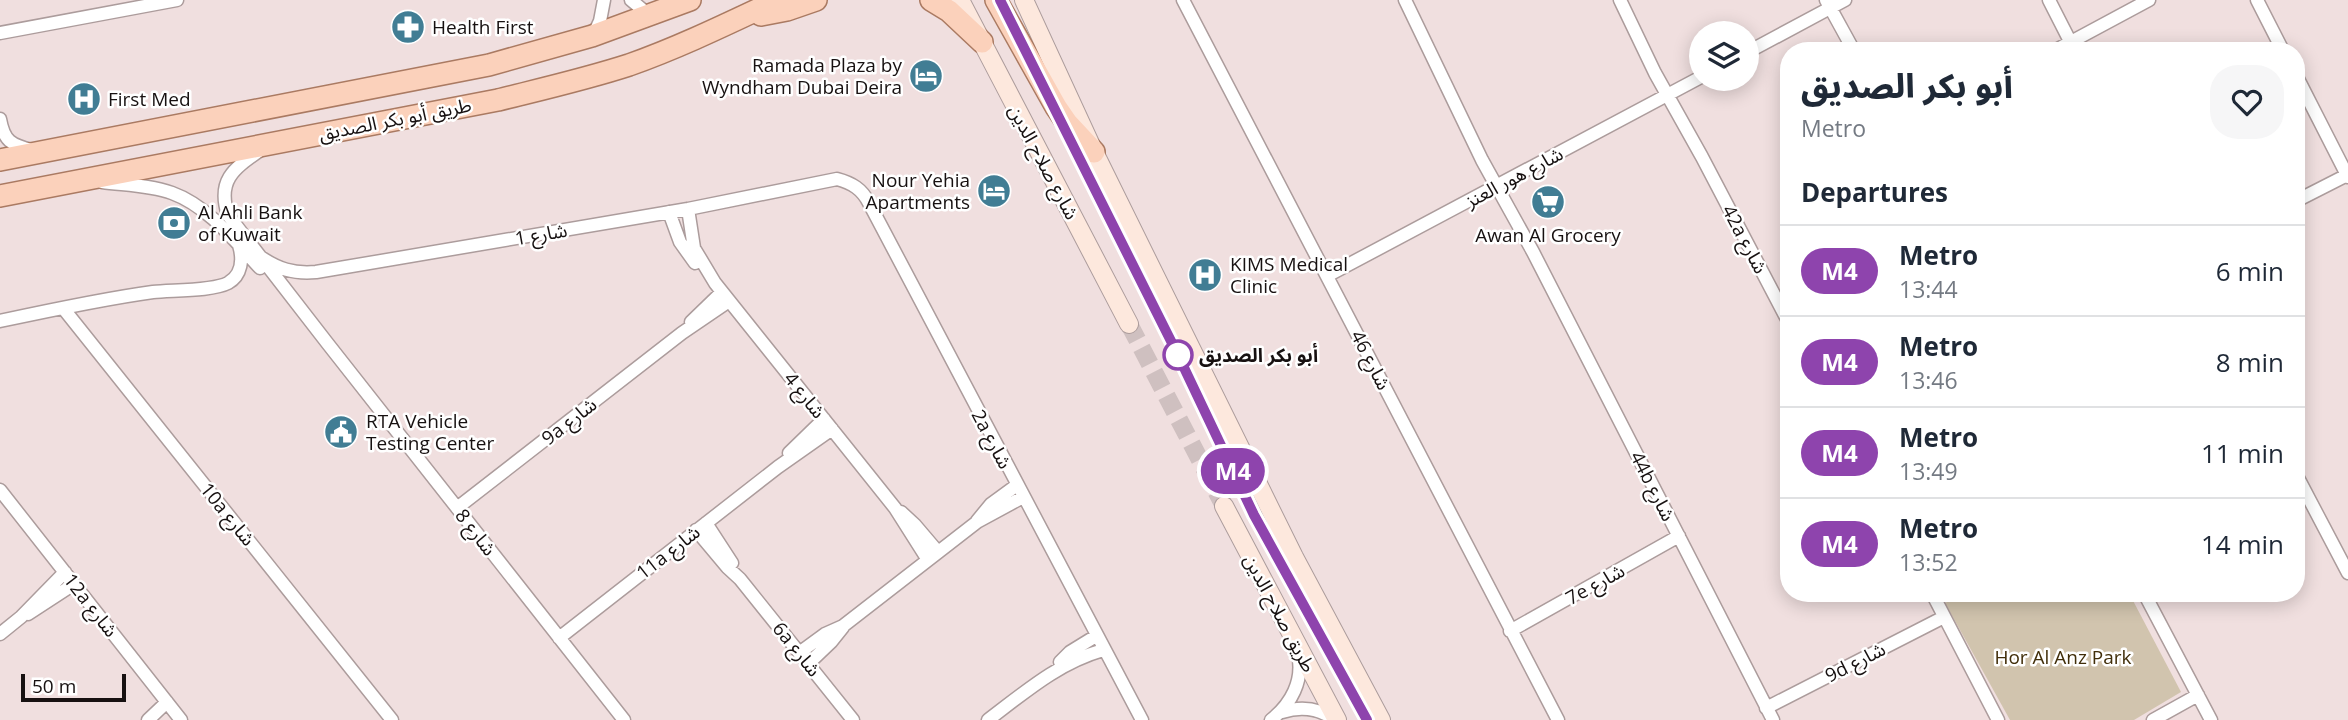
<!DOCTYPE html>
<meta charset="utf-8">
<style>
body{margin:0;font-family:"Open Sans","Noto Sans Arabic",sans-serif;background:#f6f6f7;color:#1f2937;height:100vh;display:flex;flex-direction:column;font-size:26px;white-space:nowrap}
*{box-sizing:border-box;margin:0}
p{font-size:23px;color:#747a83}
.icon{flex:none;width:38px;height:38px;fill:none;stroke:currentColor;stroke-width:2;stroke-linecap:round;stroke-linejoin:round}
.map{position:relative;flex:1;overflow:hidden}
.drawer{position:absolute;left:1780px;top:42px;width:525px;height:560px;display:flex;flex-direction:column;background:#fff;border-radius:28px;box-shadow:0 4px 18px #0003}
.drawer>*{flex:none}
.badge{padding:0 14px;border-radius:23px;font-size:24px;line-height:46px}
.tools{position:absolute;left:1689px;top:21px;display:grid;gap:14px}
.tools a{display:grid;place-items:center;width:70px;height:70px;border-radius:50%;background:#fff;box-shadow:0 4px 18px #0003;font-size:35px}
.scale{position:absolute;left:21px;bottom:18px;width:105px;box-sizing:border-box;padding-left:7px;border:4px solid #171111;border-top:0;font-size:19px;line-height:24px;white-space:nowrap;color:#171111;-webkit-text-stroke:5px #fff;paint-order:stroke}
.map>.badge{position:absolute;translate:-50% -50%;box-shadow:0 0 0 4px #fff}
h2{padding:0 21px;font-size:26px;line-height:63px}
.round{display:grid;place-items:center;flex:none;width:74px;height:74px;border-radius:28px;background:#f6f6f7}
.overview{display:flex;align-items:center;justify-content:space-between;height:119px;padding:0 21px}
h1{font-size:33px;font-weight:800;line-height:52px}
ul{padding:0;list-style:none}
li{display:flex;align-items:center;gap:21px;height:91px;padding:0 21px;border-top:2px solid #e0e1e3}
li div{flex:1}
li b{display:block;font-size:26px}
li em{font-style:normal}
li .badge{min-width:77px;font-weight:700;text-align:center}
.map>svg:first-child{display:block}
.green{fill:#d1c4ae}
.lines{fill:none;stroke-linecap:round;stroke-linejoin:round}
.secondary-tunnel{stroke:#cfc0c0;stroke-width:18;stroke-dasharray:18 9;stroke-linecap:butt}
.street-casing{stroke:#ac9c9c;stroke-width:15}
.secondary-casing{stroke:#ac9c9c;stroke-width:20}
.primary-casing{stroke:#aa7a62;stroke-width:24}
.street{stroke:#fff;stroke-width:12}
.secondary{stroke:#fde8dd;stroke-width:18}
.primary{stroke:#fbd1bb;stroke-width:21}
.rail-casing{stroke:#504747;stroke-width:7}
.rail{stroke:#fff;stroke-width:4.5;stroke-dasharray:13;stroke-linecap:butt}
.line-casing{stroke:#fff;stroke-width:16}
.line{stroke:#8e44ad;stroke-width:10}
.stop-dot{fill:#fff;stroke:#8e44ad;stroke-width:3.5}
.labels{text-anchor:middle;stroke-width:5;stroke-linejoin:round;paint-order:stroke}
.poi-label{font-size:19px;fill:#171111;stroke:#fff;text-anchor:start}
.street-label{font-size:19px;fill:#171111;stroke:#fff}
.stop-label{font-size:19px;font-weight:bold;fill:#171111;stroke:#fff;text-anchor:start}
.park-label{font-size:19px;fill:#412e0a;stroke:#fff}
</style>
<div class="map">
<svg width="2348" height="720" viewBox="0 0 2348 720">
<rect width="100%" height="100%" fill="#f0dfdf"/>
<!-- green -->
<path class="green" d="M1964,593H2129L2181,692L2134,720H2010L1945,603Z"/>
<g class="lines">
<!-- secondary-tunnel -->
<path class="secondary-tunnel" d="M1129,324L1224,506"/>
<!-- street casing -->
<g class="street-casing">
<path id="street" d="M631,0L650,16
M1183,0L1558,720
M1405,0L1482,160L1533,252L1773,720
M1620,0L1655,73L1702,157L1788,321
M1826,0L1854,51
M2049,0L2075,51
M2257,0L2283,51
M0,33L177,0
M593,36L600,21L604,0
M2054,51L2149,0
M1746,53L1845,0
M2296,75L2348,177
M0,119C4,141 11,145 32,150
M259,151C233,169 217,181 228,215L328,344L624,720
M102,182C125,185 150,185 172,193C208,206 235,241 260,268
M2296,201L2347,175
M688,209L694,248L715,283L895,508L928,560
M669,212L680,242L695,263
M259,256C278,269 293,274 316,272L688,209L837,179C852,183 862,189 869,203L1142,720
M1327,276L1701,77
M63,308L392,720
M0,321C51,310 102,299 153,292C172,290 213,291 228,283C242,275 243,259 239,245
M691,322L722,292
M789,453L824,419
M2296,474L2348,573
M0,490L181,720
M457,508L682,333L729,301
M901,512L915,525L938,552
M977,521L991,504L1017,485
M706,523L732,563
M696,530L727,567L740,579L853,720
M1932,593L1998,720
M2144,593L2211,720
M28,614L74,584
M1510,631L1679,536
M0,634L21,617L65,572
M559,638L778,467L832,429
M799,653L825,634L843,626L977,522L1023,497
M1060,662L1070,652L1096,636
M808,664L831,642L843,627
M1766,708L1944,617
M1282,712C1301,706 1319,708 1335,720
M148,720L167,702
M988,720C1025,692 1058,663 1103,650
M1271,720C1291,704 1304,681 1298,654
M2153,720L2198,695"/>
</g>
<!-- secondary casing -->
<g class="secondary-casing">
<path id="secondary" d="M960,0L1129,324
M1024,0L1094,152L1294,557L1381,720
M1224,506L1337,720"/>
</g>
<!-- primary casing -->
<g class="primary-casing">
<path id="primary" d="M931,0L949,11L982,42
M996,0L1056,107L1067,123L1094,152
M761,15L787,10L816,0
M0,160L489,65L592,36L690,0
M0,196L498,100C542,89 586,79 629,65C680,47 729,23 778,0"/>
</g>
<!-- street -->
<use href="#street" class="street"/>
<!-- secondary -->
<use href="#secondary" class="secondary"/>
<!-- primary -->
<use href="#primary" class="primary"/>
<!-- rail casing -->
<g class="rail-casing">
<path id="rail" d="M1000,0L1178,355L1254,515L1367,720"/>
</g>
<!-- rail -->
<use href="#rail" class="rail"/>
</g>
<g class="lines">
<!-- line casing -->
<g class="line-casing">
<path id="line" d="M1000,0L1178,355L1254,515L1367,720"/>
</g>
<!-- line -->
<use href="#line" class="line"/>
</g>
<!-- icons -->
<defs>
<g id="pharmacy-disc" transform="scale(1.75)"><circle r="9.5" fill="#417d94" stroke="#fff"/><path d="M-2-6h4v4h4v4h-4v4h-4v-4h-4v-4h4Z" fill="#fff"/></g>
<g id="hotel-disc" transform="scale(1.75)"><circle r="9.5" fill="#417d94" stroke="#fff"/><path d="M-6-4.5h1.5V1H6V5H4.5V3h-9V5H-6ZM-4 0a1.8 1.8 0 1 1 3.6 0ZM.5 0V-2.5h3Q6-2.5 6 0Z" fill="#fff"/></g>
<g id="hospital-disc" transform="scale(1.75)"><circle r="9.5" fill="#417d94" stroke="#fff"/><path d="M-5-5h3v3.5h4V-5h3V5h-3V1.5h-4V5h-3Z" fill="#fff"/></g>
<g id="supermarket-disc" transform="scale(1.75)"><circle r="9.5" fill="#417d94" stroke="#fff"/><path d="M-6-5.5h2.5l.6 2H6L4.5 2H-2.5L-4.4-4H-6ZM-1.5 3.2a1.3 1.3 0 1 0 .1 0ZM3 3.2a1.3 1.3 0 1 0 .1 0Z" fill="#fff"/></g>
<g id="bank-disc" transform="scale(1.75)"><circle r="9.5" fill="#417d94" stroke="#fff"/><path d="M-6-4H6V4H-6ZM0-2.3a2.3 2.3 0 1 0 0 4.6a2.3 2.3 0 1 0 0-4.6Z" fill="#fff"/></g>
<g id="civic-disc" transform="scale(1.75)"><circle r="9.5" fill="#417d94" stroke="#fff"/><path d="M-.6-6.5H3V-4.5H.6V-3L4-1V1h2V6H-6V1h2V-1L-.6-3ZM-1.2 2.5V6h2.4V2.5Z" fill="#fff"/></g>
</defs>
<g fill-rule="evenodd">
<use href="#pharmacy-disc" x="408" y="27"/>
<use href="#hotel-disc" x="926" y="76"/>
<use href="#hospital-disc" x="84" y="99"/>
<use href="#hotel-disc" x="994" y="191"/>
<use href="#supermarket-disc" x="1548" y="202"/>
<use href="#bank-disc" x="174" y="223"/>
<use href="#hospital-disc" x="1205" y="275"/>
<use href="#civic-disc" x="341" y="432"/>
</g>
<!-- markers -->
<circle class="stop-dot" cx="1178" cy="355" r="14"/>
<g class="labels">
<!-- poi labels -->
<g class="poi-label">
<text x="432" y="34">Health First</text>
<text x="902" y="72" text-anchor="end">Ramada Plaza by<tspan x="902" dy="22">Wyndham Dubai Deira</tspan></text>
<text x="108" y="106">First Med</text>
<text x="970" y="187" text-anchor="end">Nour Yehia<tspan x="970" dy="22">Apartments</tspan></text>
<text x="198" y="219">Al Ahli Bank<tspan x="198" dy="22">of Kuwait</tspan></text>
<text x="1548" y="242" text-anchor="middle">Awan Al Grocery</text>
<text x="1230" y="271">KIMS Medical<tspan x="1230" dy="22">Clinic</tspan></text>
<text x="366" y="428">RTA Vehicle<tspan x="366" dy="22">Testing Center</tspan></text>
</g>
<!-- street labels -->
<g class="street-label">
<text transform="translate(395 119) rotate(-11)" y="7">طريق أبو بكر الصديق</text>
<text transform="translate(1044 162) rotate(62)" y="7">شارع صلاح الدين</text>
<text transform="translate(1514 177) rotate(-28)" y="7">شارع هور العنز</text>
<text transform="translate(541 234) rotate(-10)" y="7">شارع 1</text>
<text transform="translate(1745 239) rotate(62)" y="7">42a شارع</text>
<text transform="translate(1371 360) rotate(63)" y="7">شارع 46</text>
<text transform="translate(805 395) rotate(51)" y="7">شارع 4</text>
<text transform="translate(569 421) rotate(-38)" y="7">9a شارع</text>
<text transform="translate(992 439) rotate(62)" y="7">2a شارع</text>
<text transform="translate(1653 486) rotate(63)" y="7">44b شارع</text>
<text transform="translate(228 514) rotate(51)" y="7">10a شارع</text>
<text transform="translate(476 532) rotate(52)" y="7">شارع 8</text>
<text transform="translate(668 552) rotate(-38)" y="7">11a شارع</text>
<text transform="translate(1595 584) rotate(-29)" y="7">7e شارع</text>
<text transform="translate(91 605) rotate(52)" y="7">12a شارع</text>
<text transform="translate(1280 613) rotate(62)" y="7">طريق صلاح الدين</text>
<text transform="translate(797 649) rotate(51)" y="7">6a شارع</text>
<text transform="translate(1855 662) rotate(-27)" y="7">9d شارع</text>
</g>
<!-- stop labels -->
<g class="stop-label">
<text x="1199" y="362">أبو بكر الصديق</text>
</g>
<!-- park labels -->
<g class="park-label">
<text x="2063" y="664">Hor Al Anz Park</text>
</g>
</g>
</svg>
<div class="tools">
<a><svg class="icon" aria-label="layers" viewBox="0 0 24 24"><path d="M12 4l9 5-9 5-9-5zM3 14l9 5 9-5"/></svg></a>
</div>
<div class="scale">50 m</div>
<b class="badge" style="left:1233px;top:471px;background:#8e44ad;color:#fff">M4</b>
<section class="drawer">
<div class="overview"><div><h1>أبو بكر الصديق</h1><p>Metro</p></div><a class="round"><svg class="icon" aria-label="heart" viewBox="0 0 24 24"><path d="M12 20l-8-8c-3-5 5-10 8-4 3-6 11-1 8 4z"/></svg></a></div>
<h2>Departures</h2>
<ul>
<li><span class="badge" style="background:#8e44ad;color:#fff">M4</span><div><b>Metro</b><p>13:44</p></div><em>6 min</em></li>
<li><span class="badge" style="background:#8e44ad;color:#fff">M4</span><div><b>Metro</b><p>13:46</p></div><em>8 min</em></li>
<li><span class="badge" style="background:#8e44ad;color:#fff">M4</span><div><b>Metro</b><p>13:49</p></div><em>11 min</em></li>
<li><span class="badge" style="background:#8e44ad;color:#fff">M4</span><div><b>Metro</b><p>13:52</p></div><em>14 min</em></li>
</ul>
</section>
</div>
